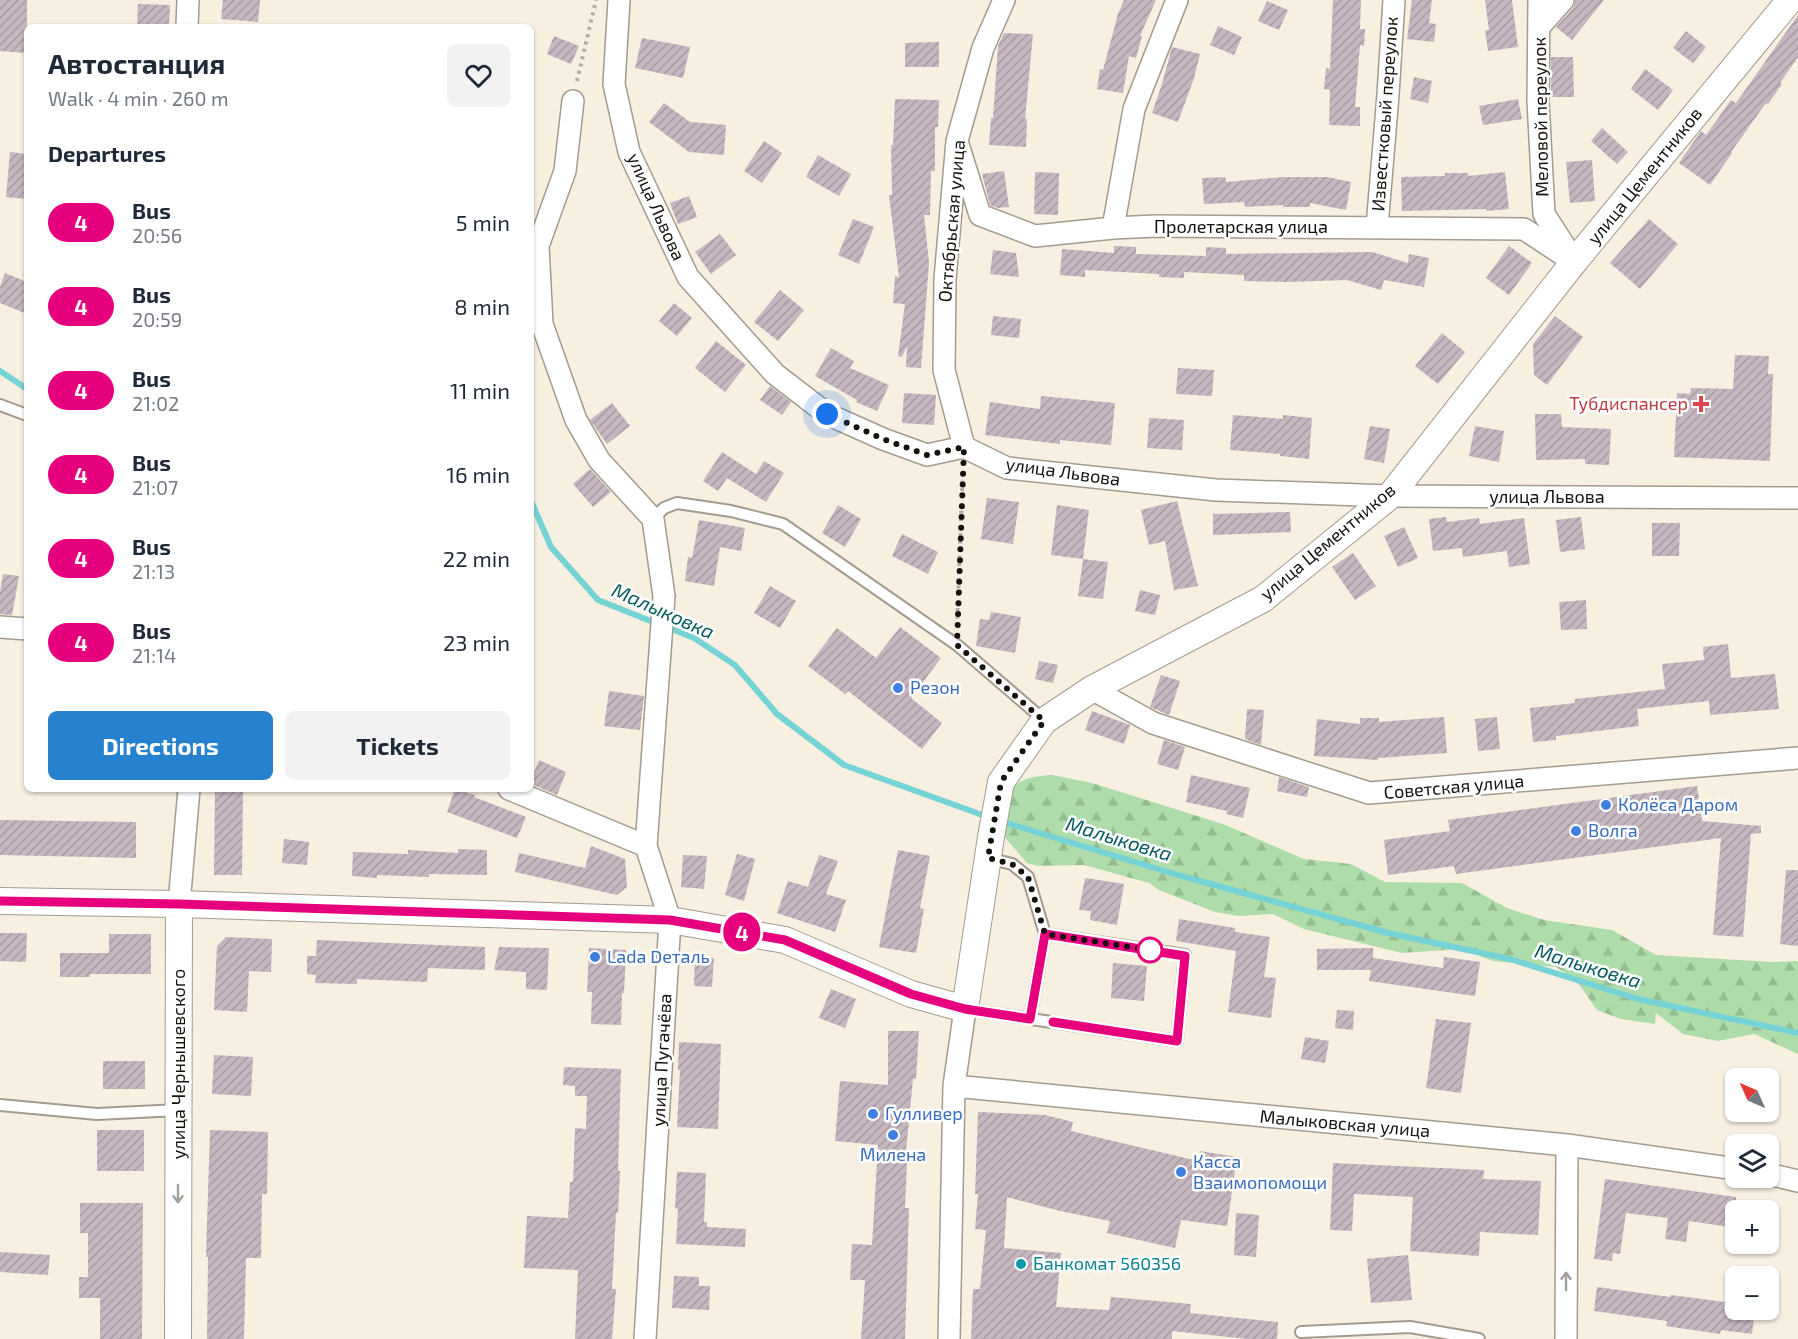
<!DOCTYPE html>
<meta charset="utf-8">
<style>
body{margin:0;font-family:"Exo 2",sans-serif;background:#f2f2f3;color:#1f2937;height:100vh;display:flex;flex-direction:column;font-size:22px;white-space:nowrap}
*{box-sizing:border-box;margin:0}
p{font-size:20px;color:#747a83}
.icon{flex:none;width:33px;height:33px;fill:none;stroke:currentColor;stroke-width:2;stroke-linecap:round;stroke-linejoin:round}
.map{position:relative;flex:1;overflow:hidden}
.sheet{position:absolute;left:24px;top:24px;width:510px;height:768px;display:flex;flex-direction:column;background:#fff;border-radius:9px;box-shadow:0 2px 4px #0004}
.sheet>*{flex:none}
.badge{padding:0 12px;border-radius:20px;font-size:21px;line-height:39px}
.needle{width:39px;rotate:315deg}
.controls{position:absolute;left:1725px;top:1068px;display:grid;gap:12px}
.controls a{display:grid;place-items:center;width:54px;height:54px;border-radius:9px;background:#fff;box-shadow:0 2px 4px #0004;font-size:30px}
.you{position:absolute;width:30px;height:30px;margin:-15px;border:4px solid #fff;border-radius:50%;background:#1a73e8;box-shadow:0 0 0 9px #1a73e833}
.map>.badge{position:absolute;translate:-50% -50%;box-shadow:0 0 0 3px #fff}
h2{padding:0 24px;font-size:22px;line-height:54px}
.round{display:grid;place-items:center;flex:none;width:63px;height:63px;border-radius:9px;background:#f2f2f3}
.headline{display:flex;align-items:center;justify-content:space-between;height:102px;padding:0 24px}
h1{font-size:28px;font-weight:700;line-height:45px}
.action{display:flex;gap:12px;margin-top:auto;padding:12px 24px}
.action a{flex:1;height:69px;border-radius:9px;background:#2681ce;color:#fff;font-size:24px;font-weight:700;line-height:69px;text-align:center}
.action a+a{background:#f2f2f3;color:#1f2937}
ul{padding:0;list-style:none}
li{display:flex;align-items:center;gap:18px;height:84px;padding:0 24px}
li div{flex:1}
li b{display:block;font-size:22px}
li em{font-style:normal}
li .badge{min-width:66px;font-weight:700;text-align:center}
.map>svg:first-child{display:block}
.forest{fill:url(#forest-firs)}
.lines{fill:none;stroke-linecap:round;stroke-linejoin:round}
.stream{stroke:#75d3d6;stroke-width:6}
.building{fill:url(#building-hatch)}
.service-casing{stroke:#a39b8d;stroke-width:14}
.minor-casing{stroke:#a39b8d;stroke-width:24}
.tertiary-casing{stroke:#a39b8d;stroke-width:28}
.path{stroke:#b3aca0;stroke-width:4;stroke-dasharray:3 4.5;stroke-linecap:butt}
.service{stroke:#fff;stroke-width:10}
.minor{stroke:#fff;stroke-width:21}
.tertiary{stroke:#fff;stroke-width:26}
.oneway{stroke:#a1a09e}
.line-casing{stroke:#fff;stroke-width:14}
.line{stroke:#e6007e;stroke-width:9}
.walk{stroke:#15120d;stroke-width:6;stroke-dasharray:0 10.8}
.health-dot{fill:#e0444e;stroke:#fff;stroke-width:2}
.shop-dot{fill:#3f7fe0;stroke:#fff;stroke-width:2}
.stop-dot{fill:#fff;stroke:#e6007e;stroke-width:3}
.culture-dot{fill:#0f9aa8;stroke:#fff;stroke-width:2}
.labels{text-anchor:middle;stroke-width:5;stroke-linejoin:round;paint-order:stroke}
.street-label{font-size:18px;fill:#15120d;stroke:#fff}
.health-label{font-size:18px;fill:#be3a42;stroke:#fff;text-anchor:end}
.shop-label{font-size:18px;fill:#366cbe;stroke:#fff;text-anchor:start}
.culture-label{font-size:18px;fill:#0d838f;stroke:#fff;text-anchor:start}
.water-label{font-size:20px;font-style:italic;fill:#075c5f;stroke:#fff}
</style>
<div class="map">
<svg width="1798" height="1339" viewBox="0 0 1798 1339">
<defs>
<pattern id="forest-firs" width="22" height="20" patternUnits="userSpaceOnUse" patternTransform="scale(1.5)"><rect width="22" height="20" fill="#aeddab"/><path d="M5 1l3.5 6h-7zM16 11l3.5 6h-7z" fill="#95bd92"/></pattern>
<pattern id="building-hatch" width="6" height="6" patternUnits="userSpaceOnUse" patternTransform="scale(1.5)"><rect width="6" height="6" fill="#c6b6bf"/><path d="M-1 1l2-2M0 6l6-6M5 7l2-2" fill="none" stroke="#a99ba3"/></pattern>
</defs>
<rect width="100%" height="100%" fill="#f7efe0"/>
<!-- forest -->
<path class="forest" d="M1052,775L1092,783L1223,824L1304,859L1351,864L1385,882L1462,883L1507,908L1544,920L1612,930L1656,955L1771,962L1798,961V1054L1754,1034L1718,1041L1683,1034L1656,1013L1655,1024L1621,1019L1597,1010L1576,980L1556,967L1493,961L1462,949L1402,953L1304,929L1273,914L1239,916L1215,912L1159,890L1149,883L1084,865L1038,866L1027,863L1003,835C1005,817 1003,788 1024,780C1032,776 1043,776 1052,775Z"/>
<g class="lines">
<!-- stream -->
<path class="stream" d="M0,371L27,389
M531,501L551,547L598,600L658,624
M667,627L694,638L735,665L777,714L844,765L988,817
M1000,821L1171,873L1388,933L1510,959L1638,999L1798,1033"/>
</g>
<!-- building -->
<path class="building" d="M0,0H27V53L0,51Z
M223,0H260L258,22L221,19Z
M1124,0H1156L1140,36H1142L1136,58L1129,56L1123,93L1097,89L1100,69L1103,70L1118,14Z
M1333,0H1361L1360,29H1365L1364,46L1360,45L1355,107H1360V126L1329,125L1330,90L1324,89L1326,68L1330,69Z
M1412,0H1432L1429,23L1436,24L1434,42L1407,39Z
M1485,0H1512L1518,47L1488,51L1485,30H1489Z
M1575,0H1604L1572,40L1556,27L1573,8Z
M1267,1L1288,10L1279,30L1258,21Z
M138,4L170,5L169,27H137Z
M1798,15V57L1780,83L1782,84L1768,104L1766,103L1731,152L1732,153L1710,185L1679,163L1701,131L1706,135L1731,100L1736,103Z
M1218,26L1242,37L1234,55L1210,45Z
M1686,31L1706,47L1693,63L1673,48Z
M1004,33L1033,34L1025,119H1027L1026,147L989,145L991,118H993L998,46Z
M554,36L579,46L571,64L547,54Z
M642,38L690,47L683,78L635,68Z
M939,42V67H905V43Z
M1172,47L1200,54L1194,78L1178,122L1152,113L1162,84Z
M1551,57H1573L1574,97H1551Z
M1645,69L1673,90L1658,110L1631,89Z
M1414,77L1432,81L1428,103L1410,99Z
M895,99L939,100L938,127H935V171H931L930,215H924L929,263L921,368L906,367L907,346L902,357L898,356L905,304L893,303L895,276L899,277L889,195H892L891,145H893Z
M1518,99L1522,119L1483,125L1479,106Z
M664,103L690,122L726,125L724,155L689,152L649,122Z
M1602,128L1628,152L1617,164L1591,141Z
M764,141L782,153L762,183L744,171Z
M10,152L27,154V199L6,197Z
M818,155L851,174L839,196L806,177Z
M1592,160L1595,201L1570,203L1566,162Z
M1004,171L1009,207L998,208L990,205L982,174Z
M1035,172L1059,173L1058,215L1034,214Z
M1505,172L1509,209L1486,211V209L1402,211L1401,177L1445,176V173H1468V176Z
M1225,177L1226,182L1284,177H1327L1351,182L1346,210L1310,203V207H1283V205L1245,207L1244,202L1204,204L1202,178Z
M689,196L697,217L678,224L670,203Z
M853,219L874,227L859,264L838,255Z
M1649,219L1678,244L1640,289L1610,263Z
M720,234L736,255L711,274L695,252Z
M1114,246L1136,247V254L1206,256V247L1226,248V254L1372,252L1408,263L1409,254L1429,258L1424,287L1384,280L1381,290L1347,280L1286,282L1244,281V275L1184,272V278L1159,277V274L1085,270V277L1060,275L1062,249L1114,253Z
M1509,246L1532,263L1509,295L1486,278Z
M993,250L1016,253L1019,277L990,274Z
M5,273L27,282V314L0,303V287Z
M780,290L804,310L778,341L754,322Z
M674,303L692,318L677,336L659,321Z
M993,316L1021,319L1019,338L991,335Z
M1555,316L1583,337L1547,385L1534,375L1533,344Z
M1442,333L1465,352L1438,384L1415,366Z
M716,341L746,365L725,392L695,368Z
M831,348L854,361L850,368L889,385L877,411L856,402L857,400L815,376Z
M1735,355L1769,356L1768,374H1773L1770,461L1674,457L1677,393L1690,394L1691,388L1733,389Z
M1178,368L1214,370L1212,396L1176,394Z
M770,386L791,402L782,415L760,400Z
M904,393L936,395L934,425L902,423Z
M1041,396L1115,403L1111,445L1060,440V444L985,435L990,402L1040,409Z
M612,403L630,426L607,444L590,420Z
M1535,414H1561L1562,427L1611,429L1609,465L1585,464V459L1536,460Z
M1233,415L1283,419V415L1312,418L1309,459L1280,456V454L1230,450Z
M1149,418L1184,420L1182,450L1147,448Z
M1370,426L1390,429L1384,463L1364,459Z
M1475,426L1504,431L1499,462L1469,456Z
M722,452L756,474L764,461L784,473L766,502L727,478L718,491L703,481Z
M590,469L611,492L593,507L573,484Z
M987,498L1019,502L1013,544L981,539Z
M1177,501L1198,586L1174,590L1165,541L1149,545L1141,510Z
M838,505L861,519L845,547L822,533Z
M1057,505L1089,510L1083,559L1051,555Z
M1290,512L1291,532L1213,535V514Z
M1446,517L1447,522L1479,518L1480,524L1524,518L1530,564L1509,567L1507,551L1463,557L1462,548L1433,551L1429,519Z
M1581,517L1585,549L1560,552L1556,520Z
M699,520L745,528L741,551L720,547L714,586L685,581L688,557L692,558Z
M1652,523H1680L1679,556H1652Z
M1404,527L1418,558L1398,567L1384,536Z
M902,534L938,552L928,574L892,556Z
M1353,553L1376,586L1355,600L1332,567Z
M1083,559L1108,562L1103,599L1078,596Z
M3,574L19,576L12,615L0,614V592Z
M770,586L796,601L780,628L754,613Z
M1140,590L1160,595L1155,615L1135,611Z
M1586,600L1587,629L1561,630L1559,602Z
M991,612L1021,617L1015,653L976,646L980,619L989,620Z
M900,627L941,658L911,698L942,723L922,749L848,691L845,694L808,666L837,628L876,658Z
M1728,644L1731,678L1775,674L1779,709L1710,715L1709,701L1637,709L1639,726L1556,736V740L1533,742L1530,708L1575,703V699L1665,689L1662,664L1704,660L1703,647Z
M1039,661L1058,665L1053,683L1035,679Z
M1161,675L1180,681L1169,715L1150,707Z
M609,691L644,696L640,730L604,726Z
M1247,709L1264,710L1261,745L1245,739Z
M1092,711L1130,725L1124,744L1085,730Z
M1444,717L1447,753L1378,758V760L1314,756L1317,719L1360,724V718H1379V722Z
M1497,717L1500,749L1478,751L1475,719Z
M1164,740L1185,747L1178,770L1157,764Z
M539,760L566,772L557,795L531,784V780Z
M1191,775L1250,788L1243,818L1226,814L1227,811L1186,802Z
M1279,777L1309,787L1307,797L1277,791Z
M1697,786L1702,821L1761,826V833L1751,834L1743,937L1713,935L1721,838L1456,874L1454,866L1388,875L1384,840L1450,831L1448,820Z
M215,789H243L242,875H214Z
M455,789L475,795L474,797L526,817L517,838L447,812Z
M0,820L136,822V858L0,855Z
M284,839L309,842L307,865L282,863Z
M591,846L625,859L627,887L617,895L515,872L519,853L585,868Z
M458,849L487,850V875L429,874V877L377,875V878L352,876L353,852L408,854V850L458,853Z
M898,850L930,856L920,908L924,909L916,953L879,947Z
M737,854L755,859L744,901L725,895Z
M683,855L707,856L704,889L681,887Z
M819,855L838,861L826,894L846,900L835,932L777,913L788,881L808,887Z
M1786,870H1798V946L1780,944Z
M1085,878L1124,884L1117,925L1090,920L1091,911L1079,910Z
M1179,919L1235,928V932L1270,937L1264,977L1276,978L1271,1018L1228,1012L1236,951L1176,941Z
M0,933H27L26,962L0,961Z
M109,934H151V974H90V977H60V953H109Z
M226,937L272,939L271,972L249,971L247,1012L214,1010L217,946Z
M317,940L485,947V970L428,968L427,982L357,979V984L315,983L316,975L307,974V956H316Z
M499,947L549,948L547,990L526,989V972L494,970Z
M589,948L626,950L624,993H622L621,1025L591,1024L592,992H587Z
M1373,948V958L1443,968L1444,957L1480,962L1475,996L1369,981L1371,970H1317V949Z
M695,957L714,958L712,987L694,986Z
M1113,963L1147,966L1144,1001L1111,998Z
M831,989L856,999L845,1028L819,1018Z
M1337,1010L1354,1011L1353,1030L1335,1028Z
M1436,1019L1471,1023L1461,1093L1426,1088Z
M888,1031H919L916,1079H913L905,1161H907L905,1208H909L905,1339H861L865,1280H850L852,1244L872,1245L878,1145L835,1141L840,1081L888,1085Z
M1305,1037L1329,1041L1325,1063L1301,1059Z
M679,1042L721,1044L718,1129L677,1127L680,1070H678Z
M214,1055L253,1057L251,1096L212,1094Z
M103,1061H145V1089H103Z
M564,1067L621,1069L618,1171H620L618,1213H616L612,1289H616L612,1339H575L578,1270L524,1268L527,1216L568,1218L570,1182H573L575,1128L586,1129L587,1096H575V1086L563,1085Z
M978,1112L1045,1115L1073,1122L1071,1131L1198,1161L1200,1151L1237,1157L1227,1226L1181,1220L1175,1248L1107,1233L1110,1221L1060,1211L1007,1197L1004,1248L1061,1253L1056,1307L1109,1310L1111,1297L1191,1304L1190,1313L1278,1322L1277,1339H1248L1172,1331V1339H971L973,1289H980L986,1230L975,1229L978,1194H975Z
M97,1130H144V1171H97Z
M210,1130L268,1132L267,1194H262L261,1258H246L244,1339H207L208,1257H206Z
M1333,1163L1484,1170L1483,1179L1541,1181L1538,1235L1480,1232L1479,1256L1410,1251L1413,1197L1354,1194L1352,1231L1330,1230Z
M677,1172L706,1173L704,1222H707V1227L746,1229L745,1247L676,1244L678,1209L675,1208Z
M1605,1179L1736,1197V1228L1689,1221L1686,1242L1665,1239L1668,1218L1626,1213L1620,1254L1613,1253L1612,1261L1594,1259Z
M80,1203H143L142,1339H100V1298H79V1277H88V1233H80Z
M1236,1213L1259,1215L1256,1257L1234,1255Z
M0,1252L50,1255L48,1275L0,1272Z
M1408,1255L1412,1300L1371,1303L1367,1259Z
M674,1276L699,1277V1286H710L709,1310L672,1308Z
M1597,1287L1670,1297L1671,1295L1725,1302L1724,1310H1755L1752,1334L1721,1330L1720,1334L1666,1326L1667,1321L1594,1311Z"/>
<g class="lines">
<!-- service casing -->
<g class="service-casing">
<path id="service" d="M0,405L27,415
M653,519L664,508L677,503L731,511L783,524L957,645L1044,720
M988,858L1012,864L1028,877L1045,934L1030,1019
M965,1009L1177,1041L1185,955L1045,934
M0,1105L97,1114L179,1110
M1301,1332L1410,1327L1479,1339"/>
</g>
<!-- minor casing -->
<g class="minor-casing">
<path id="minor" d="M619,0L614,84L629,152L688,277L775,374L827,414L883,439L927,455L964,447L1007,468L1216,490L1390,496L1798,498
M1539,0L1538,101L1544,214L1571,256
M187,27L188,0
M1539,27L1563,0
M573,101L565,171L538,246L542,324L576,420L599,460L653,519L664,596L646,846L670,920L645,1339
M957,141L980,215L1035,236L1113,228L1156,226L1524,229L1574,262
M1377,227L1388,95L1394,0
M1113,228L1134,109L1177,0
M964,447L944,370L945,279L957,141L983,48L1004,0
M0,627L27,629
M1092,689L1153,723L1369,793L1798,758
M509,789L646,846
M179,904L189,789
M954,1086L1567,1145L1736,1169
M1768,1174L1798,1181
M949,1339L954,1086L965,1009
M1566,1339L1567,1145"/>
</g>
<!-- tertiary casing -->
<g class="tertiary-casing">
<path id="tertiary" d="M0,901L179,904L670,920L785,940L911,994L965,1009L991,837L1001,782L1044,721L1092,689L1263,599L1390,496L1574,262L1790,0
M178,1339L179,904"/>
</g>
<!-- path -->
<path class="path" d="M577,81L596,0
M957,626L963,469"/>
<!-- service -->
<use href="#service" class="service"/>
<!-- minor -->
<use href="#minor" class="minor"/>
<!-- tertiary -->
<use href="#tertiary" class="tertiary"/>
</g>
<!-- one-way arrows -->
<defs><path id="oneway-shaft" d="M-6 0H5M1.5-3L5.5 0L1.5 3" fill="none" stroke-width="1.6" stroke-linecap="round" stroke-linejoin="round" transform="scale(1.5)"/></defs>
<g class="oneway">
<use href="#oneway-shaft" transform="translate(178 1194) rotate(90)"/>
<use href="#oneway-shaft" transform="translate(1566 1281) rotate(-90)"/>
</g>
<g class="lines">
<!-- line casing -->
<g class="line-casing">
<path id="line" d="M0,901L179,904L670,920L785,940L911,994L965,1009L1030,1019L1045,934L1185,956L1177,1041L1053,1022"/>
</g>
<!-- line -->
<use href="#line" class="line"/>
<!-- walk -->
<path class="walk" d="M827,414L883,439L927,455L964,447L957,645L1044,721L1001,782L988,858L1012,864L1028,877L1045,934L1150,950"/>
</g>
<!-- markers -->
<path class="health-dot" d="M1698 395h6v6h6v6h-6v6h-6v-6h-6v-6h6z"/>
<g class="shop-dot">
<circle cx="898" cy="688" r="6"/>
<circle cx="1606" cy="805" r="6"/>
<circle cx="1576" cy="831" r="6"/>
<circle cx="595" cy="957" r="6"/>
<circle cx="873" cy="1114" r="6"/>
<circle cx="893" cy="1135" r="6"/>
<circle cx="1181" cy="1172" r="6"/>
</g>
<circle class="stop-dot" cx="1150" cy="950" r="12"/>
<circle class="culture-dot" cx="1021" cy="1264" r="6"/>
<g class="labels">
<!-- street labels -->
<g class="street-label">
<text transform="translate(1385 114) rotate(-86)" y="6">Известковый переулок</text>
<text transform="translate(1541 117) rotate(-91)" y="6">Меловой переулок</text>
<text transform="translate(1645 176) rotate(-51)" y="6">улица Цементников</text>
<text transform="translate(656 207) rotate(66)" y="6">улица Львова</text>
<text transform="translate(952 221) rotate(-85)" y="6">Октябрьская улица</text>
<text x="1241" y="233">Пролетарская улица</text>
<text transform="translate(1063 472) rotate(8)" y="6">улица Львова</text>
<text x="1547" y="503">улица Львова</text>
<text transform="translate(1328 542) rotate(-40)" y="6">улица Цементников</text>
<text transform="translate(1454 787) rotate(-5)" y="6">Советская улица</text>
<text transform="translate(662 1060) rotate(-87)" y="6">улица Пугачёва</text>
<text transform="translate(179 1064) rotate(-90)" y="6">улица Чернышевского</text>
<text transform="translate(1345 1124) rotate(5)" y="6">Малыковская улица</text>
</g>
<!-- health labels -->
<g class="health-label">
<text x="1688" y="410">Тубдиспансер</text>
</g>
<!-- shop labels -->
<g class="shop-label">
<text x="910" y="694">Резон</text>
<text x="1618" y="811">Колёса Даром</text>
<text x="1588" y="837">Волга</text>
<text x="607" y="963">Lada Dеталь</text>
<text x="885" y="1120">Гулливер</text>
<text x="893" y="1161" text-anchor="middle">Милена</text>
<text x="1193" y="1168">Касса<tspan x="1193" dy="21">Взаимопомощи</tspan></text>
</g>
<!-- culture labels -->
<g class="culture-label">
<text x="1033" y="1270">Банкомат 560356</text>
</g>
<!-- water labels -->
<g class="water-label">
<text transform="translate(663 611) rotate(24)" y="7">Малыковка</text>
<text transform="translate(1119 839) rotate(17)" y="7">Малыковка</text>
<text transform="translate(1588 966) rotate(17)" y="7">Малыковка</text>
</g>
</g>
</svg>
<div class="controls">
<a><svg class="needle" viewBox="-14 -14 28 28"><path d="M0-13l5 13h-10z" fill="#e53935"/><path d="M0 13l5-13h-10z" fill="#747a83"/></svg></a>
<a><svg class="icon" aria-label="layers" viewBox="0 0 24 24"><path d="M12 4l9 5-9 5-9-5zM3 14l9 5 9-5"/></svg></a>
<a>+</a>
<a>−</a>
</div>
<div class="you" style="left:827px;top:414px"></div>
<b class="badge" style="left:742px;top:932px;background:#e6007e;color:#fff">4</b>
<section class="sheet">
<div class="headline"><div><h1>Автостанция</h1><p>Walk · 4 min · 260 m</p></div><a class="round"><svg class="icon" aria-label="heart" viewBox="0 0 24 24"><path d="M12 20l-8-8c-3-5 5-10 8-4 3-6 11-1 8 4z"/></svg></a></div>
<h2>Departures</h2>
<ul>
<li><span class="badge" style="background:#e6007e;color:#fff">4</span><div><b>Bus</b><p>20:56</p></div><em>5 min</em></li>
<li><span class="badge" style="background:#e6007e;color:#fff">4</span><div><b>Bus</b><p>20:59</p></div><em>8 min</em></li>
<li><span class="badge" style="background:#e6007e;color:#fff">4</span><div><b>Bus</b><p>21:02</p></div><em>11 min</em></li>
<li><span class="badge" style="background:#e6007e;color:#fff">4</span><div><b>Bus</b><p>21:07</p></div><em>16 min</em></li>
<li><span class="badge" style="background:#e6007e;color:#fff">4</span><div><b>Bus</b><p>21:13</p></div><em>22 min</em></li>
<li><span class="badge" style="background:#e6007e;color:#fff">4</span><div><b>Bus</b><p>21:14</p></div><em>23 min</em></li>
</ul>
<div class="action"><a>Directions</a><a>Tickets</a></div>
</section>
</div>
